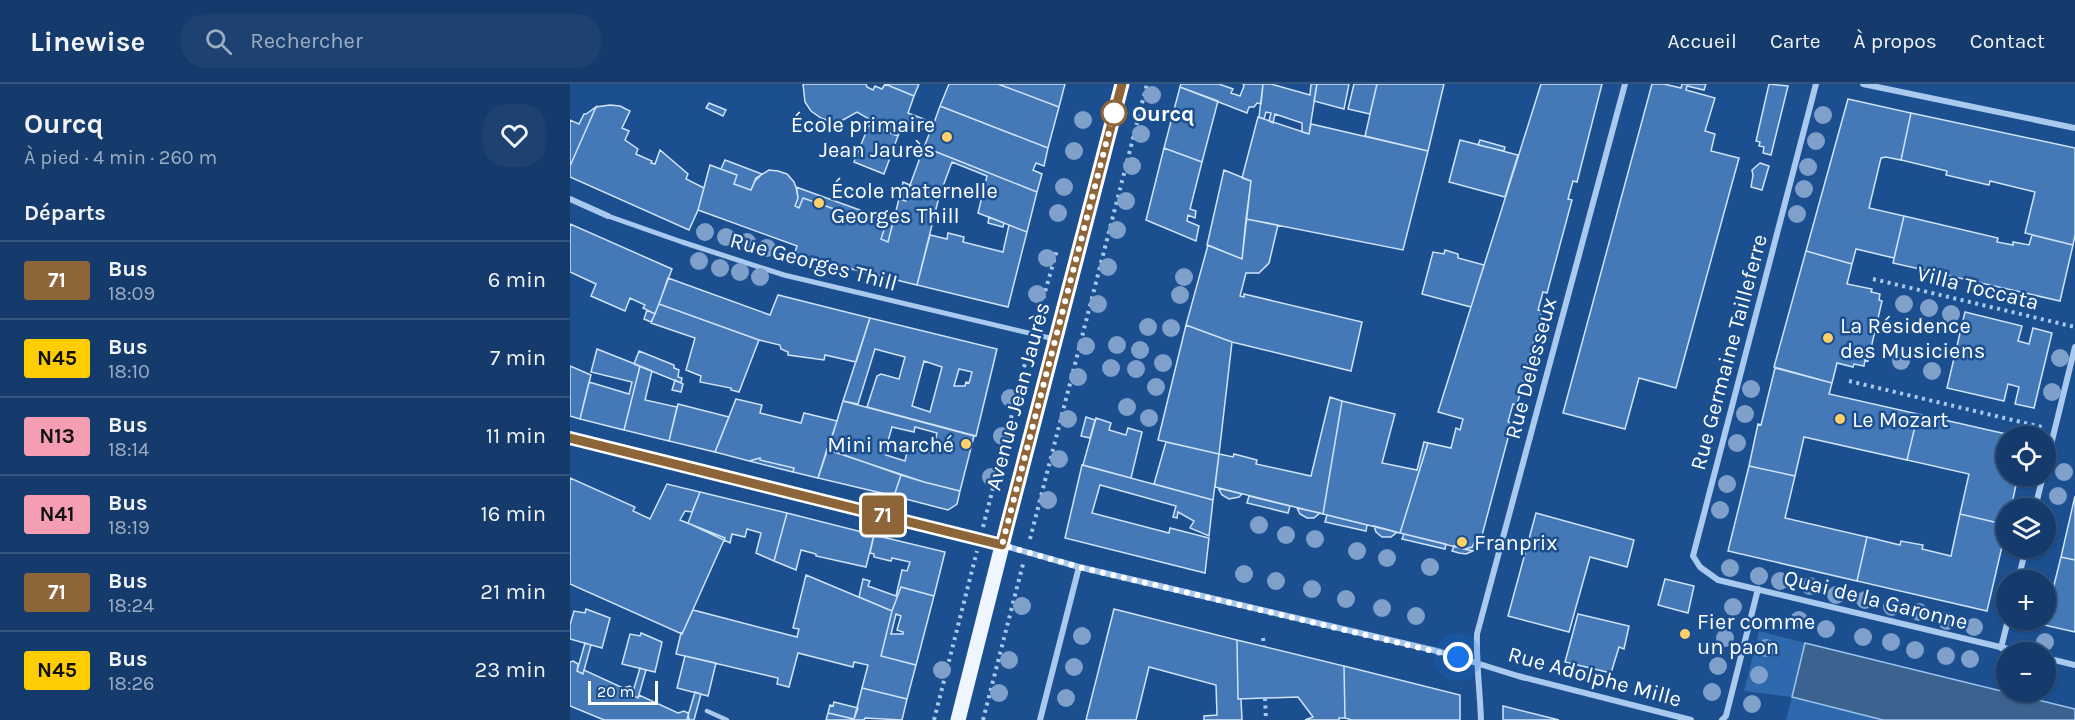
<!DOCTYPE html>
<html lang="fr">
<meta charset="utf-8">
<style>
body{margin:0;font-family:Karla,sans-serif;background:#1d4271;color:#f1f3f6;height:100vh;display:flex;flex-direction:column;font-size:22px;white-space:nowrap}
*{box-sizing:border-box;margin:0}
p{font-size:20px;color:#9dadc1}
.icon{flex:none;width:33px;height:33px;fill:none;stroke:currentColor;stroke-width:2;stroke-linecap:round;stroke-linejoin:round}
.map{position:relative;flex:1;overflow:hidden}
.drawer{display:flex;flex-direction:column;background:#143b6b;width:570px}
.drawer>*{flex:none}
.badge{padding:0 12px;border-radius:4px;font-size:21px;line-height:39px}
.controls{position:absolute;left:1426px;top:342px;display:grid;gap:12px}
.controls a{display:grid;place-items:center;width:60px;height:60px;border-radius:50%;background:#143b6b;box-shadow:0 2px 4px #0004,0 0 0 2px #33557e;font-size:30px}
.scale{position:absolute;left:18px;bottom:15px;width:70px;box-sizing:border-box;padding-left:6px;border:3px solid #fff;border-top:0;font-size:16px;line-height:21px;white-space:nowrap;color:#fff;-webkit-text-stroke:4px #1b4f8f;paint-order:stroke}
.you{position:absolute;width:30px;height:30px;margin:-15px;border:4px solid #fff;border-radius:50%;background:#1a73e8;box-shadow:0 0 0 9px #1a73e833}
.map>.badge{position:absolute;translate:-50% -50%;box-shadow:0 0 0 3px #fff}
h2{padding:0 24px;font-size:22px;line-height:54px}
.round{display:grid;place-items:center;flex:none;width:63px;height:63px;border-radius:24px;background:#1d4271}
.overview{display:flex;align-items:center;justify-content:space-between;height:102px;padding:0 24px}
h1{font-size:28px;font-weight:700;line-height:45px}
ul{padding:0;list-style:none}
li{display:flex;align-items:center;gap:18px;height:78px;padding:0 24px;border-top:2px solid #33557e}
li div{flex:1}
li b{display:block;font-size:22px}
li em{font-style:normal}
li .badge{min-width:66px;font-weight:700;text-align:center}
header{display:flex;align-items:center;gap:36px;box-sizing:border-box;height:84px;padding:0 30px;background:#143b6b;border-bottom:2px solid #33557e}
header strong{font-size:28px}
nav{display:flex;gap:33px;margin-inline-start:auto;font-size:21px}
.search{width:420px;height:54px;background:#1d4271;display:flex;align-items:center;gap:15px;box-sizing:border-box;padding:0 21px;border-radius:24px;color:#9dadc1;font-size:22px}
main{display:flex;flex:1;min-height:0}
.map>svg:first-child{display:block}
.green{fill:#2e69ad}
.water{fill:#3c6290;stroke:#9cc4f0;stroke-width:1.5}
.building{fill:#4478b7;stroke:#cfe3fa;stroke-width:1.5;fill-rule:evenodd}
.lines{fill:none;stroke-linecap:round;stroke-linejoin:round}
.path{stroke:#a9c9ee;stroke-width:4;stroke-dasharray:3 4.5;stroke-linecap:butt}
.service{stroke:#a9c9ee;stroke-width:4.5}
.pedestrian{stroke:#a9c9ee;stroke-width:5}
.minor{stroke:#a9c9ee;stroke-width:6}
.primary{stroke:#f0f6ff;stroke-width:15}
.tree{fill:#7ea0ca}
.line-casing{stroke:#fff;stroke-width:14}
.line{stroke:#8d6538;stroke-width:9}
.walk{stroke:#fff;stroke-width:6;stroke-dasharray:0 10.8}
.stop-dot{fill:#fff;stroke:#8d6538;stroke-width:3}
.poi-dot{fill:#ffd166;stroke:#1b4f8f;stroke-width:2}
.labels{text-anchor:middle;stroke-width:5;stroke-linejoin:round;paint-order:stroke}
.stop-label{font-size:22px;font-weight:bold;fill:#fff;stroke:#1b4f8f;text-anchor:start}
.poi-label{font-size:22px;fill:#fff;stroke:#1b4f8f;text-anchor:start}
.street-label{font-size:22px;fill:#fff;stroke:#1b4f8f}
</style>
<header>
<strong>Linewise</strong>
<div class="search"><svg class="icon" aria-label="search" viewBox="0 0 24 24"><circle cx="10" cy="10" r="6"/><path d="M15 15l6 6"/></svg>Rechercher</div>
<nav><a>Accueil</a><a>Carte</a><a>À propos</a><a>Contact</a></nav>
</header>
<main>
<section class="drawer">
<div class="overview"><div><h1>Ourcq</h1><p>À pied · 4 min · 260 m</p></div><a class="round"><svg class="icon" aria-label="heart" viewBox="0 0 24 24"><path d="M12 20l-8-8c-3-5 5-10 8-4 3-6 11-1 8 4z"/></svg></a></div>
<h2>Départs</h2>
<ul>
<li><span class="badge" style="background:#8d6538;color:#fff">71</span><div><b>Bus</b><p>18:09</p></div><em>6 min</em></li>
<li><span class="badge" style="background:#ffcd02;color:#111">N45</span><div><b>Bus</b><p>18:10</p></div><em>7 min</em></li>
<li><span class="badge" style="background:#f59eb3;color:#111">N13</span><div><b>Bus</b><p>18:14</p></div><em>11 min</em></li>
<li><span class="badge" style="background:#f59eb3;color:#111">N41</span><div><b>Bus</b><p>18:19</p></div><em>16 min</em></li>
<li><span class="badge" style="background:#8d6538;color:#fff">71</span><div><b>Bus</b><p>18:24</p></div><em>21 min</em></li>
<li><span class="badge" style="background:#ffcd02;color:#111">N45</span><div><b>Bus</b><p>18:26</p></div><em>23 min</em></li>
</ul>
</section>
<div class="map">
<svg width="1505" height="636" viewBox="0 0 1505 636">
<rect width="100%" height="100%" fill="#1b4f8f"/>
<!-- green -->
<path class="green" d="M1189,547L1235,559L1222,613L1313,636H1216L1222,613L1174,607Z"/>
<!-- water -->
<path class="water" d="M1235,559L1505,625V636H1313L1222,613Z"/>
<!-- building -->
<path class="building" d="M233,0H296L297,3L303,6L305,2L312,5L315,0L344,12L338,29L364,39L370,22L478,64L474,82L466,79L463,86L472,90L467,108L354,63L360,48L334,37L328,52L299,41L301,36L287,28L273,36L262,38L251,34L241,27L235,18Z
M315,0H349L344,12Z
M379,0H428L489,23L478,64L370,22Z
M428,0H495L489,23Z
M611,0H649L663,5L661,9L670,12L674,2L673,0H693L691,20L687,19L684,23H679L677,29L610,3Z
M693,0H701L740,11L741,0H747L739,50L732,48V39L705,30L703,39L699,37L701,29L696,28L694,35L689,33Z
M747,0H779L774,25L744,17Z
M784,0H807L800,30L778,25Z
M807,0H874L858,67L795,52Z
M971,0H1032L1007,98L1003,97L998,115L1002,116L977,209L973,208L968,226L972,227L947,321L943,320L938,338L942,339L911,455L907,454L902,463L894,465L830,449L858,359L881,364L886,344L890,346L893,335L868,328Z
M1082,0H1094L1111,4L1112,0H1136L1134,6L1117,2L1116,6L1145,14L1135,47L1145,50L1141,67L1169,74L1106,304L1069,294L1055,345L993,329Z
M1199,0L1218,2L1201,71L1193,69L1194,63L1189,62L1190,58L1186,57Z
M610,3L648,17L632,78L594,64Z
M1278,15L1341,29L1331,76L1316,73L1311,74L1299,124L1334,132L1324,174L1286,165L1282,180L1236,167Z
M139,19L156,26L153,32L136,24Z
M40,21L50,22L60,27L52,44L59,47L55,56L68,65L66,70L82,77L81,79L85,80L90,66L118,90L116,95L134,104L128,126L119,146L0,93V82L26,23Z
M26,23L0,82V36L9,40L14,30H16Z
M1341,29L1505,64V151L1503,161L1455,149L1465,108L1420,97L1419,101L1376,91L1377,87L1331,76Z
M688,33L739,50L741,40L858,67L833,166L676,135L681,97L672,94Z
M299,41L328,52L314,90L284,78Z
M890,56L948,71L935,113L879,98Z
M910,56L935,63L934,67L908,61Z
M354,63L467,108L457,148L408,129L417,92L382,78L369,113L340,101Z
M594,64L632,78L620,125L626,127L625,134L618,131L617,137L629,142L626,157L576,136Z
M155,76L192,90L185,97L181,106L164,100L167,91L151,85Z
M1190,79L1199,82L1192,106L1181,103L1183,91L1182,86Z
M140,81L167,91L164,100L181,106L186,94L199,86L208,87L217,90L224,98L227,106L228,114L225,122L229,124L233,114L315,143L311,155L318,158L329,115L336,117L340,101L369,113L347,201L224,171L227,162L128,126Z
M654,86L681,97L672,175L637,161Z
M333,98L340,101L336,117L329,115Z
M226,103L323,138L318,158L311,155L315,143L233,114L229,124L225,122L228,114Z
M1334,132L1428,154L1427,158L1443,161V158L1459,161L1462,151L1503,161L1490,217L1323,179Z
M419,133L434,139L433,143L418,139Z
M676,135L708,141L699,179L689,189H676L670,212L674,213V210L792,238L781,287L662,258L616,241L638,161L672,175Z
M0,140L102,185L85,230L73,224L75,221L60,214L55,227L21,212L26,200L0,188Z
M439,141L457,148L438,223L347,201L360,151L377,155L378,149L394,153L393,158L433,168Z
M875,166L888,170V174L914,181L901,223L852,210L863,168L874,170Z
M1236,167L1282,180L1277,200L1302,205L1301,208L1310,210L1309,216L1312,217L1298,277L1295,276L1294,282L1284,280L1283,283L1267,279L1262,299L1204,283Z
M98,194L200,231L208,211L300,234L286,278L255,271L254,276L218,271V268L211,265L210,261L189,256L89,220Z
M89,220L189,256L169,308L161,306V304L130,298L131,292L116,286L125,254L81,239Z
M77,226L85,230L81,238L74,235Z
M1395,228L1452,242L1448,257L1459,260L1463,244L1482,249L1464,324L1445,320L1449,303L1438,300L1434,317L1377,304Z
M300,234L427,265L406,352L297,323L307,292L311,290L329,295L335,273L305,265L288,320L273,317ZM354,277L372,283L360,328L342,322ZM389,285L402,288L399,299L396,298L395,302H384Z
M616,241L662,258L649,370L588,356Z
M27,265L70,282L54,346L10,335L19,298L59,310L62,298L21,288Z
M69,267L104,281V284L109,286L108,293L112,294L111,299L64,280Z
M0,282L21,291L10,335L0,332Z
M70,282L82,287L75,316L107,323L99,357L54,346Z
M1205,284L1262,299L1259,310L1348,330L1337,376L1234,353L1225,392L1179,382L1188,340L1191,341Z
M105,296L113,300L111,308L102,306Z
M760,313L772,317L753,430L645,403L649,370L663,373L664,370L687,376L686,380L741,392Z
M166,315L192,321L190,329L231,339L234,329L267,337L248,394L223,388L224,384L190,376V374L179,377L145,368Z
M273,317L404,352L390,407L354,398L258,366ZM322,343L344,348L345,343L367,349L362,369L338,363L335,377L316,371L319,361L313,359L314,356L318,357Z
M772,317L825,330L812,379L847,386L854,358L858,359L830,449L753,430Z
M108,320L159,333L145,368L99,357Z
M1348,330L1445,352H1437V392H1448L1441,424H1437V441L1390,430L1399,390L1337,376Z
M516,333L525,336L520,354L511,352Z
M526,334L541,339L539,346L556,351L558,344L572,348L561,394L513,381Z
M596,358L649,370L643,416L584,400Z
M257,365L331,391L324,412L248,394Z
M190,374V376L224,384L223,388L179,377Z
M512,381L643,416L639,452L620,444L624,437L608,428L607,434L603,433L606,422L530,401L522,429L599,449L600,444L639,454L635,489L495,454Z
M1179,382L1225,392L1215,434L1297,453L1287,497L1158,467Z
M331,391L354,398L390,407L387,420L378,426L324,412Z
M0,394L65,423L63,427L80,435L97,400L130,408L122,428L115,427L110,436L155,454L112,550L0,500Z
M648,404L672,410L669,413L659,415L652,411Z
M130,408L217,429L204,477L186,469L191,449L177,445L175,453L162,450L160,459L118,439Z
M679,412L720,422L718,429L677,419Z
M1505,412V476L1491,473Z
M727,424L750,429L744,434H737L730,430Z
M217,429L304,451L296,483L246,472V470L231,466L226,486L204,477Z
M966,429L1064,456L1057,483L1020,473L999,548L938,532Z
M1390,430L1437,441L1417,527L1287,497L1297,453L1330,461L1331,457L1353,461L1352,465L1381,472Z
M757,431L797,441L796,447L755,438Z
M804,442L827,448L821,453H812L806,448Z
M834,450L876,460L875,465L832,455Z
M304,451L375,468L364,512L331,503L322,527L289,513L293,495L300,497L298,502L326,512L332,486L337,487L340,478L322,474L321,477L304,473V470L300,469Z
M907,454L911,455L906,466L903,467L894,465L902,463Z
M884,462L894,465L903,467L896,470L889,469L882,467Z
M1491,473L1505,476V548L1474,541Z
M236,491L322,527L311,572L346,581L337,615L292,604L298,581L284,578L283,583L228,569L219,603L207,600L208,594L106,570L111,549L112,550L123,526L227,553L229,545L223,544Z
M1095,495L1124,502L1118,529L1088,521Z
M331,503L364,512L346,581L311,572L322,527ZM326,530L331,532L327,546L333,548V550H321Z
M16,525L40,534L32,564L0,555V541L4,527L15,529Z
M544,525L667,556L668,615H671L672,636H634V632L647,631L646,601L579,583L566,636H516Z
M1008,530L1059,542L1054,565L1049,563L1041,589L995,578Z
M71,549L92,558L85,588L52,580L60,550L70,552Z
M667,556L774,582L775,634H769V636H735L743,633L728,613L668,615Z
M15,559L21,561L13,590L7,587Z
M115,572L146,579L138,612L107,604Z
M3,577L8,580L7,587L13,590L14,586L53,604L60,602L64,607L62,611L68,614L69,611L108,629L114,627L118,629L119,636H34L0,622V578Z
M774,582L890,611V636H782L775,634Z
M70,584L76,586L68,614L62,611Z
M292,604L337,615L332,636L295,634L294,636H256L258,629L284,635Z
M125,608L131,610L124,636H119L117,635Z
M264,618L288,624L284,635L258,629L260,621L263,622Z
M933,622L989,636H933Z"/>
<g class="lines">
<!-- path -->
<path class="path" d="M1303,195L1505,243
M467,236L487,166
M1279,297L1472,343
M413,443L459,264
M460,455L577,0
M693,554L694,562
M695,614L696,636
M364,636L407,467
M413,636L453,480"/>
<!-- service -->
<path class="service" d="M137,627L157,636"/>
<!-- pedestrian -->
<path class="pedestrian" d="M38,132L112,158L214,191L484,255"/>
<!-- minor -->
<path class="minor" d="M1246,0L1123,472L1130,483L1148,496L1451,568
M1293,0L1505,44
M0,115L38,132
M0,354L432,461L509,483L871,568L948,592L1121,636
M1476,381L1505,263
M1465,424L1473,392
M1448,496L1456,464
M1431,564L1438,536
M1476,574L1505,581
M470,636L509,483
M911,636C910,607 906,579 907,550L1055,0
M1152,636L1156,632L1188,505"/>
<!-- primary -->
<path class="primary" d="M388,636L437,442L552,0"/>
</g>
<!-- trees -->
<g class="tree">
<circle cx="582" cy="11" r="9"/>
<circle cx="1253" cy="31" r="9"/>
<circle cx="513" cy="36" r="9"/>
<circle cx="571" cy="50" r="9"/>
<circle cx="1246" cy="57" r="9"/>
<circle cx="504" cy="67" r="9"/>
<circle cx="562" cy="82" r="9"/>
<circle cx="1238" cy="83" r="9"/>
<circle cx="494" cy="103" r="9"/>
<circle cx="1234" cy="105" r="9"/>
<circle cx="556" cy="117" r="9"/>
<circle cx="488" cy="129" r="9"/>
<circle cx="1227" cy="130" r="9"/>
<circle cx="547" cy="146" r="9"/>
<circle cx="135" cy="148" r="9"/>
<circle cx="156" cy="153" r="9"/>
<circle cx="177" cy="158" r="9"/>
<circle cx="197" cy="164" r="9"/>
<circle cx="477" cy="174" r="9"/>
<circle cx="129" cy="177" r="9"/>
<circle cx="538" cy="183" r="9"/>
<circle cx="150" cy="184" r="9"/>
<circle cx="170" cy="188" r="9"/>
<circle cx="190" cy="193" r="9"/>
<circle cx="614" cy="193" r="9"/>
<circle cx="467" cy="210" r="9"/>
<circle cx="610" cy="211" r="9"/>
<circle cx="528" cy="220" r="9"/>
<circle cx="1334" cy="220" r="9"/>
<circle cx="1359" cy="224" r="9"/>
<circle cx="1381" cy="230" r="9"/>
<circle cx="578" cy="243" r="9"/>
<circle cx="601" cy="244" r="9"/>
<circle cx="547" cy="261" r="9"/>
<circle cx="516" cy="262" r="9"/>
<circle cx="570" cy="266" r="9"/>
<circle cx="1490" cy="274" r="9"/>
<circle cx="1331" cy="277" r="9"/>
<circle cx="593" cy="279" r="9"/>
<circle cx="541" cy="284" r="9"/>
<circle cx="566" cy="285" r="9"/>
<circle cx="1362" cy="287" r="9"/>
<circle cx="508" cy="293" r="9"/>
<circle cx="586" cy="303" r="9"/>
<circle cx="1181" cy="305" r="9"/>
<circle cx="1482" cy="308" r="9"/>
<circle cx="440" cy="314" r="9"/>
<circle cx="557" cy="323" r="9"/>
<circle cx="1175" cy="330" r="9"/>
<circle cx="579" cy="334" r="9"/>
<circle cx="498" cy="335" r="9"/>
<circle cx="432" cy="352" r="9"/>
<circle cx="1167" cy="359" r="9"/>
<circle cx="489" cy="375" r="9"/>
<circle cx="1494" cy="388" r="9"/>
<circle cx="421" cy="393" r="9"/>
<circle cx="1157" cy="400" r="9"/>
<circle cx="1488" cy="412" r="9"/>
<circle cx="478" cy="416" r="9"/>
<circle cx="1150" cy="426" r="9"/>
<circle cx="689" cy="441" r="9"/>
<circle cx="716" cy="451" r="9"/>
<circle cx="745" cy="455" r="9"/>
<circle cx="787" cy="467" r="9"/>
<circle cx="817" cy="474" r="9"/>
<circle cx="860" cy="483" r="9"/>
<circle cx="1160" cy="484" r="9"/>
<circle cx="674" cy="490" r="9"/>
<circle cx="1189" cy="492" r="9"/>
<circle cx="706" cy="497" r="9"/>
<circle cx="1210" cy="497" r="9"/>
<circle cx="1240" cy="502" r="9"/>
<circle cx="742" cy="505" r="9"/>
<circle cx="1266" cy="511" r="9"/>
<circle cx="776" cy="515" r="9"/>
<circle cx="1295" cy="516" r="9"/>
<circle cx="452" cy="522" r="9"/>
<circle cx="1163" cy="523" r="9"/>
<circle cx="1322" cy="523" r="9"/>
<circle cx="812" cy="524" r="9"/>
<circle cx="1349" cy="528" r="9"/>
<circle cx="846" cy="532" r="9"/>
<circle cx="1229" cy="536" r="9"/>
<circle cx="1377" cy="537" r="9"/>
<circle cx="1404" cy="543" r="9"/>
<circle cx="1256" cy="545" r="9"/>
<circle cx="512" cy="552" r="9"/>
<circle cx="1293" cy="553" r="9"/>
<circle cx="1155" cy="554" r="9"/>
<circle cx="1321" cy="558" r="9"/>
<circle cx="1475" cy="558" r="9"/>
<circle cx="1196" cy="564" r="9"/>
<circle cx="1345" cy="566" r="9"/>
<circle cx="1376" cy="572" r="9"/>
<circle cx="1400" cy="575" r="9"/>
<circle cx="439" cy="576" r="9"/>
<circle cx="1148" cy="582" r="9"/>
<circle cx="504" cy="583" r="9"/>
<circle cx="372" cy="586" r="9"/>
<circle cx="1189" cy="591" r="9"/>
<circle cx="1142" cy="608" r="9"/>
<circle cx="429" cy="609" r="9"/>
<circle cx="496" cy="614" r="9"/>
<circle cx="1182" cy="620" r="9"/>
</g>
<g class="lines">
<!-- line casing -->
<g class="line-casing">
<path id="line" d="M0,354L432,461L552,0"/>
</g>
<!-- line -->
<use href="#line" class="line"/>
<!-- walk -->
<path class="walk" d="M544,29L432,461L509,483L888,573"/>
</g>
<!-- markers -->
<circle class="stop-dot" cx="544" cy="29" r="12"/>
<g class="poi-dot">
<circle cx="377" cy="53" r="6"/>
<circle cx="249" cy="119" r="6"/>
<circle cx="1258" cy="254" r="6"/>
<circle cx="1270" cy="335" r="6"/>
<circle cx="396" cy="360" r="6"/>
<circle cx="892" cy="458" r="6"/>
<circle cx="1115" cy="550" r="6"/>
</g>
<g class="labels">
<!-- stop labels -->
<g class="stop-label">
<text x="562" y="37">Ourcq</text>
</g>
<!-- poi labels -->
<g class="poi-label">
<text x="365" y="48" text-anchor="end">École primaire<tspan x="365" dy="25">Jean Jaurès</tspan></text>
<text x="261" y="114">École maternelle<tspan x="261" dy="25">Georges Thill</tspan></text>
<text x="1270" y="249">La Résidence<tspan x="1270" dy="25">des Musiciens</tspan></text>
<text x="1282" y="343">Le Mozart</text>
<text x="384" y="368" text-anchor="end">Mini marché</text>
<text x="904" y="466">Franprix</text>
<text x="1127" y="545">Fier comme<tspan x="1127" dy="25">un paon</tspan></text>
</g>
<!-- street labels -->
<g class="street-label">
<text transform="translate(244 177) rotate(15)" y="8">Rue Georges Thill</text>
<text transform="translate(1408 203) rotate(14)" y="8">Villa Toccata</text>
<text transform="translate(1158 268) rotate(-75)" y="8">Rue Germaine Tailleferre</text>
<text transform="translate(960 284) rotate(-75)" y="8">Rue Delesseux</text>
<text transform="translate(447 312) rotate(-75)" y="8">Avenue Jean Jaurès</text>
<text transform="translate(1306 515) rotate(14)" y="8">Quai de la Garonne</text>
<text transform="translate(1025 592) rotate(15)" y="8">Rue Adolphe Mille</text>
</g>
</g>
</svg>
<div class="controls">
<a><svg class="icon" aria-label="locate" viewBox="0 0 24 24"><circle cx="12" cy="12" r="6"/><path d="M12 2v4M12 18v4M2 12h4M18 12h4"/></svg></a>
<a><svg class="icon" aria-label="layers" viewBox="0 0 24 24"><path d="M12 4l9 5-9 5-9-5zM3 14l9 5 9-5"/></svg></a>
<a>+</a>
<a>−</a>
</div>
<div class="scale">20 m</div>
<div class="you" style="left:888px;top:573px"></div>
<b class="badge" style="left:313px;top:431px;background:#8d6538;color:#fff">71</b>
</div>
</main>
